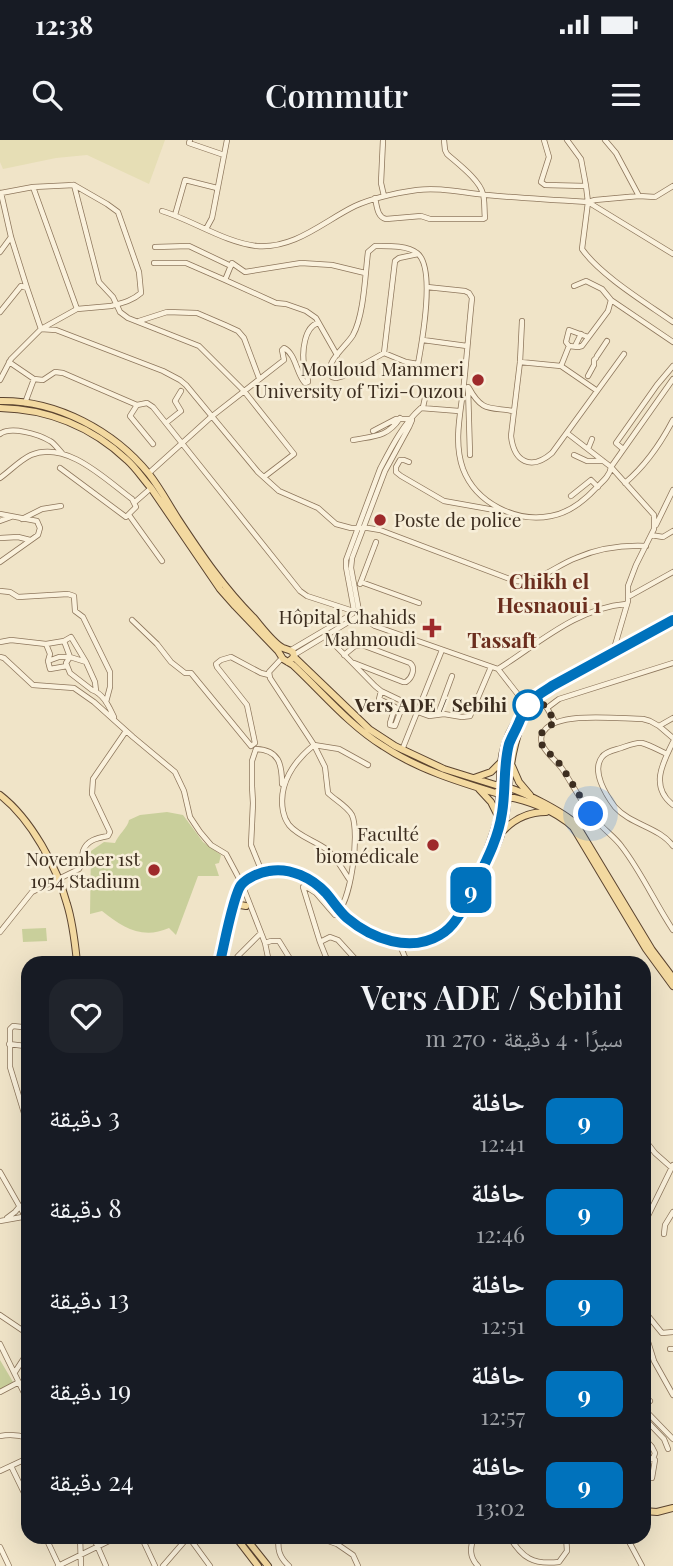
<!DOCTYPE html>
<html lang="ar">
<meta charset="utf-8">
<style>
body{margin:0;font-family:"Playfair Display","Noto Naskh Arabic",serif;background:#20242c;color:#f1f3f6;direction:rtl;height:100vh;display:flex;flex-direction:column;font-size:26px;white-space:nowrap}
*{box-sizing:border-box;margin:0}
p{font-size:23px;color:#9ea1a6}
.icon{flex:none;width:38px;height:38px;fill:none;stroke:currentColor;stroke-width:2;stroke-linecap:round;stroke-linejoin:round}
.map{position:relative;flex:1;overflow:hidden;direction:ltr}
.drawer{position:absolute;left:21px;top:816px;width:630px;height:588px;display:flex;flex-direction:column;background:#171b24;border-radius:21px;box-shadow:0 7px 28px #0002;direction:rtl}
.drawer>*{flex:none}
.badge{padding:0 14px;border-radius:10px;font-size:24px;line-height:46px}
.you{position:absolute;width:35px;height:35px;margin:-18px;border:5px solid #fff;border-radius:50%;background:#1a73e8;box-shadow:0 0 0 10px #1a73e833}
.map>.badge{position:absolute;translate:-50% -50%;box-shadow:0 0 0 4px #fff}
.round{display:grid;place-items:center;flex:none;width:74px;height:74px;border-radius:21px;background:#20242c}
.summary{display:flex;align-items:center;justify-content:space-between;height:119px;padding:0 28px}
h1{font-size:33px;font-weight:600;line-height:52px}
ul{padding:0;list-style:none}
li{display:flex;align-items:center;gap:21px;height:91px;padding:0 28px}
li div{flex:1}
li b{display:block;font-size:26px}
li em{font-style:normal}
li .badge{min-width:77px;font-weight:700;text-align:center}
.status{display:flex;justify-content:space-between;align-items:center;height:49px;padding:0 35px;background:#171b24;direction:ltr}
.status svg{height:19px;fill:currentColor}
header{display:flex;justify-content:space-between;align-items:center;height:91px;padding:0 28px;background:#171b24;font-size:32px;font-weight:600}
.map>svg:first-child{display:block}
.farmland{fill:#e6deb5}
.green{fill:#c9cf9b}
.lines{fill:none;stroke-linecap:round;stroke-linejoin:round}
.minor-casing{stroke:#8d765c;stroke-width:6}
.major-casing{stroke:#5b4430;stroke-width:8}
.minor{stroke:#faf1dc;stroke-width:4.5}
.major{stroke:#f3d9a0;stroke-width:6}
.major-bridge-casing{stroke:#5b4430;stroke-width:8;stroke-linecap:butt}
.major-bridge{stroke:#f3d9a0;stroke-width:6}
.line-casing{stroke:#fff;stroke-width:16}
.line{stroke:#0072bc;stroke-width:10}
.walk{stroke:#3d2e20;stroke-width:7;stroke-dasharray:0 12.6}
.poi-dot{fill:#9e2a2b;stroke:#f7eed8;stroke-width:2.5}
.stop-dot{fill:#fff;stroke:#0072bc;stroke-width:3.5}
.labels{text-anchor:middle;stroke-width:5;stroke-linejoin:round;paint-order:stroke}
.poi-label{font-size:19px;fill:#3d2e20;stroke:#f7eed8;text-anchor:end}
.stop-label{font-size:19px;font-weight:bold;fill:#3d2e20;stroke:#f7eed8;text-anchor:end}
.neighbourhood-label{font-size:21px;font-weight:bold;fill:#6b2e1e;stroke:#f7eed8}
</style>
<div class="status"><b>12:38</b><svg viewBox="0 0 49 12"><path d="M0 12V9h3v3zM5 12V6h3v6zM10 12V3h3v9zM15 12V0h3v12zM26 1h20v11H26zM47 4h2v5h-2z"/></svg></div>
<header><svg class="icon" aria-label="menu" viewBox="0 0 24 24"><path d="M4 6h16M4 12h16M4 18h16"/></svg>Commutr<svg class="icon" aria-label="search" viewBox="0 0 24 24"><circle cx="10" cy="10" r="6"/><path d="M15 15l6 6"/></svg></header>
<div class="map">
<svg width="673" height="1426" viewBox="0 0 673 1426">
<rect width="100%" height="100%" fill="#f0e4c8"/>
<!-- farmland -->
<path class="farmland" d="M0,0H165L149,44L87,15L56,18L3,29L0,22Z"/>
<!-- green -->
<path class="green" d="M167,672L183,675L203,702L221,715L219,723L215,724L219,736H198L176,795L169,788C142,800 122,787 102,771L90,774L91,711L104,702L115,703C118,695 128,687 129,680L140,675Z
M46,788L47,801L23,802L22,789Z
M0,1220L13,1242L0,1250Z"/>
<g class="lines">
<!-- minor casing -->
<g class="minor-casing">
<path id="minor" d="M190,0L189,3L224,15
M383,0L381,43L384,56
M544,0L549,17L541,42L545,45L586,46L588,62L673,114
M567,0L581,19L586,46
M605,0L616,13L639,56
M673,46L655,57L639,56L595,60L588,62L582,109C600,135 646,163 673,182
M33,47L77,169
M1,53L33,47L74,45
M0,55L1,53L11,97L27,148
M375,58C377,66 377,77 386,79L421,76L430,79H483L485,78C484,70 485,61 483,54C480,40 457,23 447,14L445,10L444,0
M162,71C192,80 226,103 257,106C295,109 324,81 355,66C375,57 396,53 417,50C440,47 463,53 487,55C520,58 554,60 588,62
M175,75L185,40L217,48
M206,89L212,78L227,0
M375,106C387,106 407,105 417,113C436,127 422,202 418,224L406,222L384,213L343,236L336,238L332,237C322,224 346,207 353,195C364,175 365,136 368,112Z
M155,107L189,106L231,126
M0,112L11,97
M154,123H186L225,140
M574,146L586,141L602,149L611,160
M427,147L465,151L469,153L472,158C469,186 467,215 464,243C461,272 453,301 463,329C476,363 516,383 551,376C568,373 584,361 596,348C602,342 610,336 611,327L567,293
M0,172L21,146L27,148L41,189L77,169L111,166C122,163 132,161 141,153L139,132L118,72L107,64L74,45L99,142L113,157L120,172L128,178L199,206L244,251L294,314L264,337
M139,181L167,172L197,173L225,185L238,191L244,198L259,238
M522,181L520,222L511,296C514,322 531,331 552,313L624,214
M423,200L467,206
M569,206L566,202L569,190L588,197
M575,206L581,194
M384,213L395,121L399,118L418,114
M337,215L316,178L306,171L286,164L276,163L225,140L232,123L245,132L301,123L332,125L365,133
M597,216L607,201
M9,222L34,239L43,240L55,232L63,233L137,265
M520,222L561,226L596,250
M561,226L569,206L578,207L582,206L608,171L611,160L673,202
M588,236L594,225V220L596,218
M0,240L11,219L41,189L56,190L163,231L180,240L186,245L258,332L279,351L318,368L336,384L351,388H368L380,390L515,441C539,443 555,426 576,418C597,409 623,405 646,406
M468,247L470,315
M469,248C482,272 489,267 514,271
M25,263L34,239
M423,267L427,249
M166,283L181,271L175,261L181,251
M373,291L396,279H411
M0,294C11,286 38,294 50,301C54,303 58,309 62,313
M353,300C374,296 388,297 400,278
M153,304L130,276L137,265L147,263L153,267L300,451L307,456L353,471
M588,309L592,299
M623,309L616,303L657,245L673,226
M574,315L587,321H603
M409,322L404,320H400L396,327V332L401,336L444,361L500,371
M149,333L211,277L284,220L282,210L284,208C296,214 296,233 305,243L308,242C308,235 305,232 304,225C302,212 304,187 318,183
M0,338C10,331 20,320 31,315C67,300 106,340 132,359L136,367L126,377L60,328
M625,343C645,326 661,303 673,280
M571,356L591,340L598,347
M135,362L151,348
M0,374L37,381L40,388L38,395L0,422
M129,375L162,421
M22,379L42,369L61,366
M0,381L11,377
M656,385L673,350
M651,395L663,397L673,391
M0,398L18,397L30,400
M361,442L419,463
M360,444L376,402
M0,451L10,452L18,457L68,454L74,456L75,471L83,477L110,532V547L106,562
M628,457L673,432
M354,470L346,427V420L380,329C391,308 403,284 421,268L459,271
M359,471L351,428L352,418L385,331L409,287L412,280
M359,476L375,486L498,529L527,566
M132,480L157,504L171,522L185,533H191L251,606L255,603L247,565L217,527L216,524L221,520L231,517L261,533L269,535
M326,496L375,546L381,551L404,562L395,586L390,585V583L395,567L379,559L381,551
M64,501L71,497L86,522
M0,502L11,500L46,504
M291,510L352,474
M613,512L628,461V446L636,425L654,389V375L611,327L673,239
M294,515L355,478
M344,515L355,506L362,505L410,523C416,528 412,538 406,542H403L354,523
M0,517L4,518L33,545L74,548L94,562L133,597L175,632L184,651L190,677L200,692L211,705L226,714L242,744L265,803L269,822
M282,518L269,532L270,538L314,605L325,627L328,653C335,660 347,666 352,675C360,693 351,765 335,775L316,753L305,746L303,747L320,802L328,822
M48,521L59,517H70L64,501L46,504L50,514L48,521L50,529L67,526
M498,529C538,504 577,468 626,464
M96,551L95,542L86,522L70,517L66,523L70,533L92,550C104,554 109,567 114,577
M536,558L547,568L555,582
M547,568L559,559L673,523
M418,572L429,576L444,574L462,577L470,576L491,527
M438,574L452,536
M673,578L659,586L650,581L643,579C619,579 558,571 544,591C533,605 556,619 563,630C574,647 583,665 596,680C604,690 615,697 622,707C642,733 655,763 673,790
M659,586L673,598
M673,602C662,624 650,647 673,665
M402,610L442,510
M667,614C660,611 650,605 642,603C636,602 627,606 621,608C615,610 606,611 602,617C591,631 606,655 615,667C631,685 659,687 673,706
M262,732L251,705L253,663L252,646V621L256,609C279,610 282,624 282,644
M349,739C342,729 336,716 326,709C315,701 298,696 289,685C286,681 284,676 283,671C278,644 294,621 314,605L339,609L368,625
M0,792L32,752L79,729C84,722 81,719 83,711C87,700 97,698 108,696L110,692L92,654L93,639L126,591
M320,802L330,797L338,800L358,822
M265,803L271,801H279L292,822
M399,803L407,822
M234,822L238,816L261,793
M28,891L22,887L13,886L10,889V927L28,986
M9,904L25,906L28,904
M644,999L655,1013L672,1028
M0,1032L25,1076
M644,1052V1055
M7,1078L15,1072L20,1066
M0,1081L28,1076
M644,1084L673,1025
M664,1094L665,1085L673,1072
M644,1171L662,1193L673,1192
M0,1175L28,1194
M644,1189L654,1221L673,1255
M0,1204L28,1261
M670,1209H673
M15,1232L28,1212
M0,1252L19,1242
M644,1256L650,1261
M644,1269L673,1299
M644,1278L664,1299L668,1309
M0,1296C10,1294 19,1295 28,1298
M644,1298L652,1307L655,1313L653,1319
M644,1317L655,1320L652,1338L644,1337
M11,1326L28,1361
M0,1331L28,1318
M45,1396L59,1426
M80,1396L81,1426
M93,1396L106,1426
M141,1396L155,1426
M188,1396L210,1426
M279,1396C277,1409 279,1417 289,1426
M314,1396L337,1404L353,1415L358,1426
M474,1396C470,1408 469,1417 478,1426
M509,1396C522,1418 533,1425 559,1422L567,1411L566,1396
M626,1396L642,1426
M0,1407L9,1426
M58,1426L119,1396
M163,1426L189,1396"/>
</g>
<!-- major casing -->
<g class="major-casing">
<path id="major" d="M0,261C57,260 114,291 149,334C160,348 169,365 178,379C201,414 224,448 253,477C261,486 273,503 283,508C286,509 290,510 293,512L294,517L288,522
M0,268C48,269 92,287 127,320C136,328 143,339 151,348L220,449L235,466L278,511L283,519L293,525C322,552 349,585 383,606C417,629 459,642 499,654
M294,517L369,589L395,606L444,629L502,647
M512,626L519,642L530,655
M474,638L491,632L500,623
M506,647C523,651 563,672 576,684L652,810L673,838
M479,649L491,662L497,674
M0,655C31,679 57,727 67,764C73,783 75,803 77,822
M501,656C524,658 556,671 573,687L646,809L673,846
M503,691C515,678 528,672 546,672
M486,713C492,695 504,670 498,651C501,642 500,632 501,623C505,589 525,564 552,546L673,480
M487,722C510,691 506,660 511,625C513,610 517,596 522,581
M234,768L240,765L246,766
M220,822L238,751C244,740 256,733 268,731C291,726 314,739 329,756C334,763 339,771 346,777C373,800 425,819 452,786C467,767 476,741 486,720
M644,1371L657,1372L673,1368
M235,1396L258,1426
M244,1396L268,1426"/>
</g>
<!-- minor -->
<use href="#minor" class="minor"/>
<!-- major -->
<use href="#major" class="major"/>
<!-- major-bridge casing -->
<g class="major-bridge-casing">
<path id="major-bridge" d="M486,720L497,692L502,674L506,619L509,604L527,566"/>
</g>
<!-- major-bridge -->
<use href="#major-bridge" class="major-bridge"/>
</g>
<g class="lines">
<!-- line casing -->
<g class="line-casing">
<path id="line" d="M220,822C224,806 233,756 241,745C247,738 260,732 269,731C290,727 312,738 326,753C333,761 339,771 347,778C372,799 410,813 440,795C456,786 463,768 471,752C483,727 498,701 502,673C506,650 503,626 509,604C512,596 517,588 520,580C524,572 528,564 535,558C540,553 547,550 552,546L673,480"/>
</g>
<!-- line -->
<use href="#line" class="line"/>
<!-- walk -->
<path class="walk" d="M528,565L527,566L535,557L547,568L555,582L542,592L541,603L545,610L555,618L562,627L591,674"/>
</g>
<!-- markers -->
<g class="poi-dot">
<circle cx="478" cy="240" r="7"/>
<circle cx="380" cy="380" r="7"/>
<path d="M428.5 477.5h7v7h7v7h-7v7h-7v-7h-7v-7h7z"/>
<circle cx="433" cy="705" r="7"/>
<circle cx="154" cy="730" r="7"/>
</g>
<circle class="stop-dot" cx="528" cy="565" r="14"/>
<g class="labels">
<!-- poi labels -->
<g class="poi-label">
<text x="464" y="236">Mouloud Mammeri<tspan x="464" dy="22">University of Tizi-Ouzou</tspan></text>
<text x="394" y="387" text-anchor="start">Poste de police</text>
<text x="416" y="484">Hôpital Chahids<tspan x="416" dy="22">Mahmoudi</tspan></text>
<text x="419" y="701">Faculté<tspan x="419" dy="22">biomédicale</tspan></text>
<text x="140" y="726">November 1st<tspan x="140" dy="22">1954 Stadium</tspan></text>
</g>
<!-- stop labels -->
<g class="stop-label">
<text x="507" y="572">Vers ADE / Sebihi</text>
</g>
<!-- neighbourhood labels -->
<g class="neighbourhood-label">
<text x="549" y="449">Chikh el<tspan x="549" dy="24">Hesnaoui 1</tspan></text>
<text x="502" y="508">Tassaft</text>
</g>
</g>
</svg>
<div class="you" style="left:591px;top:674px"></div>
<b class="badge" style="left:471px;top:750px;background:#0072bc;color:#fff">9</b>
<section class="drawer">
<div class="summary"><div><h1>Vers ADE / Sebihi</h1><p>سيرًا · 4 دقيقة · 270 m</p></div><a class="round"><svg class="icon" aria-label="heart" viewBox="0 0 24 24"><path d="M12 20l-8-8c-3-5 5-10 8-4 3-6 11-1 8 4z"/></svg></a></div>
<ul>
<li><span class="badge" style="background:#0072bc;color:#fff">9</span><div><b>حافلة</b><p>12:41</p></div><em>3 دقيقة</em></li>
<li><span class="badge" style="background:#0072bc;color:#fff">9</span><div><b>حافلة</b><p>12:46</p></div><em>8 دقيقة</em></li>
<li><span class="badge" style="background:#0072bc;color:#fff">9</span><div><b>حافلة</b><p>12:51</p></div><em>13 دقيقة</em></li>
<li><span class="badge" style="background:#0072bc;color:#fff">9</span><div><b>حافلة</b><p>12:57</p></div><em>19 دقيقة</em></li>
<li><span class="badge" style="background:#0072bc;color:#fff">9</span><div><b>حافلة</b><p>13:02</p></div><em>24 دقيقة</em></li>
</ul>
</section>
</div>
